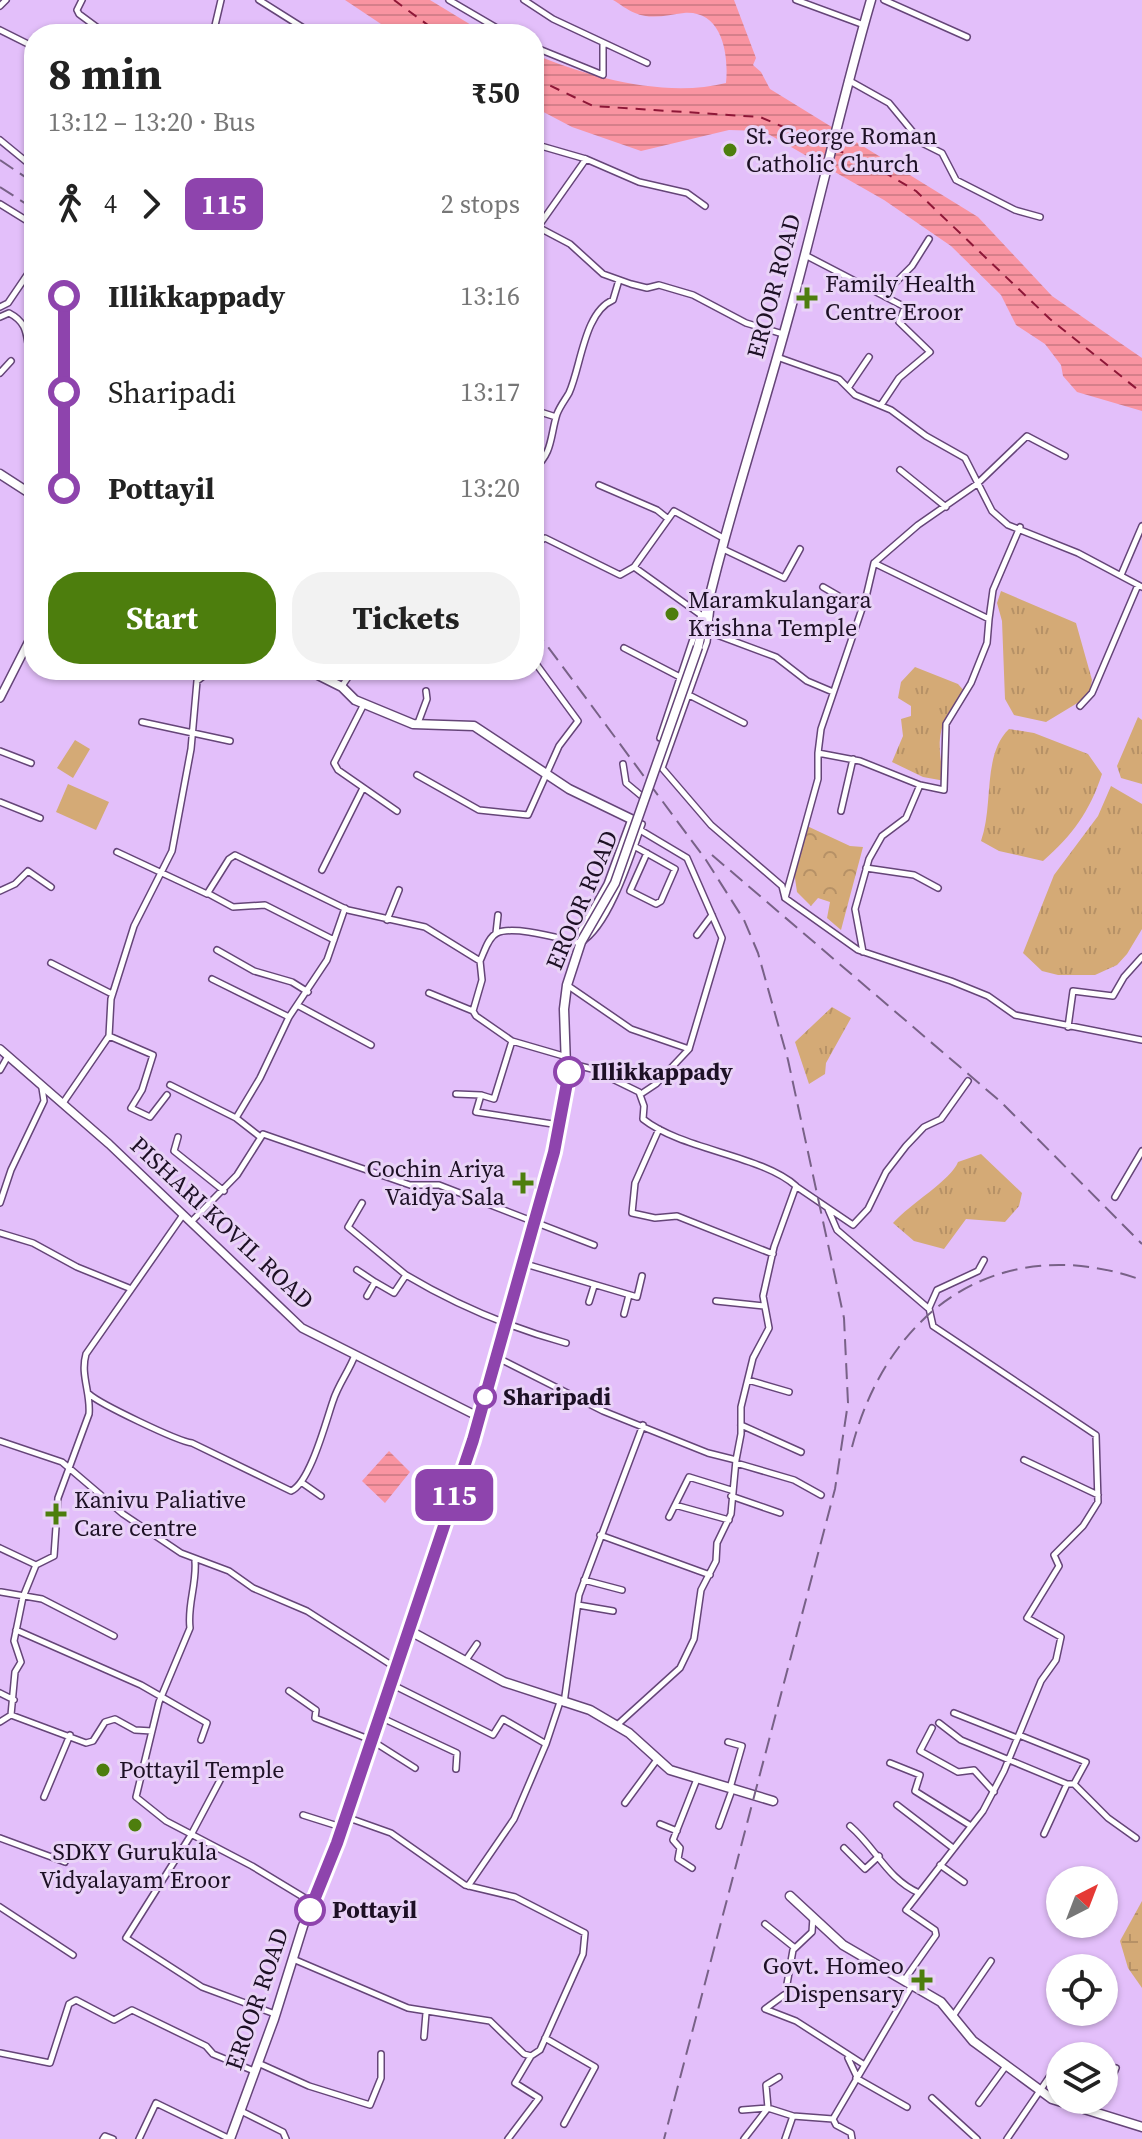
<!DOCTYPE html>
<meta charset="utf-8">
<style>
body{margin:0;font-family:"Source Serif 4",serif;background:#f2f2f2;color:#222;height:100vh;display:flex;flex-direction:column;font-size:30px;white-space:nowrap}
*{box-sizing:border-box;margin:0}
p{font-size:26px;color:#767676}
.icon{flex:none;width:44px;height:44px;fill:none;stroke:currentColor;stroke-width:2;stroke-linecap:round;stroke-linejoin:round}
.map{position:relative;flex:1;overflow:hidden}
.details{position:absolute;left:24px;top:24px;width:520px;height:656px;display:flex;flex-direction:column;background:#fff;border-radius:32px;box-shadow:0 2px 6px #0004}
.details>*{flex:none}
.badge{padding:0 16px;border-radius:12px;font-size:28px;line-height:52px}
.needle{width:52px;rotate:42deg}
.buttons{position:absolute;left:1046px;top:1866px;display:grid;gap:16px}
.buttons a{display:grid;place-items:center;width:72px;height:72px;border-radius:50%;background:#fff;box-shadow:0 2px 6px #0004;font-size:40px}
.map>.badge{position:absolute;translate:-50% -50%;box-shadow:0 0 0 4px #fff}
.legs{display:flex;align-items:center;gap:12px;height:88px;padding:0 24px;font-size:26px}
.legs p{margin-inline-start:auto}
.head{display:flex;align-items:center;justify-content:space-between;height:136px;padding:0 24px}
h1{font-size:44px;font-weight:700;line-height:60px}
.cta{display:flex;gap:16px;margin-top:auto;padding:16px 24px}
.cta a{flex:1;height:92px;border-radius:32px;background:#4d7e0d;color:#fff;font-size:32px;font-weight:700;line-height:92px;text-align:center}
.cta a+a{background:#f2f2f2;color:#222}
ul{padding:0 24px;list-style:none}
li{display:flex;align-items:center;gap:28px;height:96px;font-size:30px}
li i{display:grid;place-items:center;width:12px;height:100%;margin:0 10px;background:currentColor}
li i::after{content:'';width:20px;height:20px;margin:-10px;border:6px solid;border-radius:50%;background:#fff}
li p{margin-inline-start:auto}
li:first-child i{background:linear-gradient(#0000 50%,currentColor 0)}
li:last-child i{background:linear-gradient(currentColor 50%,#0000 0)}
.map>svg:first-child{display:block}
.grass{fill:url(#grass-tufts)}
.forest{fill:url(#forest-crowns)}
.wetland{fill:url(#wetland-marsh)}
.pitch{fill:#d4aa76}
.water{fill:url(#water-rules)}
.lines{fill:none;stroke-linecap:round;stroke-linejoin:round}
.ferry{stroke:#8e1737;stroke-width:2;stroke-dasharray:10 8;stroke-linecap:butt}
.minor-casing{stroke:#654578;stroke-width:8}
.tertiary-casing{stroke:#654578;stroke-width:10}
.secondary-casing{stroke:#654578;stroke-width:11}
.minor{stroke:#fff;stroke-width:5}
.tertiary{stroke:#fff;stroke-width:7}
.secondary{stroke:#fff;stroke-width:8}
.rail{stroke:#786187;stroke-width:2;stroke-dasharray:16 8;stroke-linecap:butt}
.secondary-bridge-casing{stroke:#654578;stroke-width:11;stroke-linecap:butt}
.secondary-bridge{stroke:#fff;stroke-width:8}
.line-1-casing{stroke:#fff;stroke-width:18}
.line-1{stroke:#8e44ad;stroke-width:12}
.poi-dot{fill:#4d7e0d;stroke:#e9d3f7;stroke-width:3}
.stop-1-dot{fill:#fff;stroke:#8e44ad;stroke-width:4}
.labels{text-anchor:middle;stroke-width:6;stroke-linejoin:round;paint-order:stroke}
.poi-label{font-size:24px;fill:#1d1025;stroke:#e9d3f7;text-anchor:start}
.street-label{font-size:24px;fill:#1d1025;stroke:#e9d3f7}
.stop-label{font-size:24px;font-weight:bold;fill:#1d1025;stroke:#e9d3f7;text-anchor:start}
</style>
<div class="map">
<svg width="1142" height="2139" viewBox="0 0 1142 2139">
<defs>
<pattern id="grass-tufts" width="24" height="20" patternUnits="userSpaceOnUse" patternTransform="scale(2)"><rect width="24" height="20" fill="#d4aa76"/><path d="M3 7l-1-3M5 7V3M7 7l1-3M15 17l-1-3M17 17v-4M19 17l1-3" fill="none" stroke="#b69166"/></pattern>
<pattern id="forest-crowns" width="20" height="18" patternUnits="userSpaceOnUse" patternTransform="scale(2)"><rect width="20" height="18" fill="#d4aa76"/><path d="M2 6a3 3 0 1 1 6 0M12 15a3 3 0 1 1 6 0" fill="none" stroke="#b69166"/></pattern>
<pattern id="wetland-marsh" width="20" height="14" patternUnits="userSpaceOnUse" patternTransform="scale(2)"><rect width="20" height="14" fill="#d4aa76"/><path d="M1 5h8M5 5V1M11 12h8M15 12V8" fill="none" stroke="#b69166"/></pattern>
<pattern id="water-rules" width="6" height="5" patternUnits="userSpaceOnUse" patternTransform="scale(2)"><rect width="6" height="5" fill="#f994a1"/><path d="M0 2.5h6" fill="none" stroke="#d57f8a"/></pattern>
</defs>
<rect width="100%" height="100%" fill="#e3bffa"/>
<!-- grass -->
<path class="grass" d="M1001,591L1076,623L1092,680L1089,696L1046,722L1014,715L1005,699L1002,621L997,603Z
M915,667L958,684L966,693C936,719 936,745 945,781L923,777L892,762L903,736L901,719L911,716V706L898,698L901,682Z
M1138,717L1142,720V784L1121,778L1117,766Z
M1009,729L1034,733L1088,754L1102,774C1090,811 1072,836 1043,861L999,851L981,841C994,805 982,755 1009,729Z
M1111,786L1142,804V929L1127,954L1117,965L1095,975H1058L1042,971L1023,953L1054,875L1098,816Z
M832,1007L851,1018L826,1063L825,1074L809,1084L795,1042Z
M981,1154L1022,1193L1019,1206L1005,1222L966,1219L944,1249L914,1241L893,1223C910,1204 951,1180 958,1162Z"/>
<!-- forest -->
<path class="forest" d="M807,826L850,846L863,847L841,930L827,918L830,902L818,898L811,906L797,892L794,871Z"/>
<!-- wetland -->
<path class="wetland" d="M1142,1901V1988L1128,1968L1120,1941Z"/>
<!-- pitch -->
<path class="pitch" d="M75,740L90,749L73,778L57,768Z
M68,784L109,802L96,830L56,812Z"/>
<!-- water -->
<path class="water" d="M345,0H430L486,34H396Z
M613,0H734L756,58L753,65L761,72L770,89L978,217L1052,296L1142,358V411L1077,392L1063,376L1061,365L1045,344L1016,325L1001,295L951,246L884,200L763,131L729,130L641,151L572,127L534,107V54C590,78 667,98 726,83C729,54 722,10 684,13C668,15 651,20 635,13C627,10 620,4 613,0Z
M389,1451L410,1472L385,1503L362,1481Z"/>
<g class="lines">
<!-- ferry -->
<path class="ferry" d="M394,0L440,34
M534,78L593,106L760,117L828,146
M834,149L867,162L916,191L1050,319L1142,393"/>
<!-- minor casing -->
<g class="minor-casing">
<path id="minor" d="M82,0L77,10L79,14L106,34
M259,0L313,34
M449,0L507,34
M524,0L553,19L647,63
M796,0L864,25
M884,0L967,37
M0,6L6,0
M0,30L34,47
M213,34L221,0
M534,47L603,75V43
M848,80L889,103L922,143L942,153L956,180L1015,210L1040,217
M0,140L34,168
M534,144L586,159L639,182L687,193L705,206
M0,204L34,225
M534,225L570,244L603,274L631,284L647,288L659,285L693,295L746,323L783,334
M538,227L586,159
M805,255L905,307L899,322L930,352L899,378L881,405
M884,294L912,266L929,239
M0,307L8,303L27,275
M0,317L9,313C34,326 23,344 34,364
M777,357L839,379L855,395L891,410L926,436L965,458L992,511L1008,525L1078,553L1142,587
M0,373L11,361
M848,388L869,357
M534,410L556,417
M534,469C553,453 550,436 557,414C560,406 565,400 569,393C581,367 584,312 613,300L619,280
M900,470L946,507
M599,485L657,510L667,518
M27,492L34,476
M534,545L545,538L620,575L634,567L674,511L725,539
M723,549L784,578L800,549
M874,563L866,597L821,729L818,753L860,761L920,785
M634,567L701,615L660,738L666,740
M1121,575L1142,526
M823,587L861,609
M711,607L707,642L662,768L711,825L782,886L785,898L858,950L951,981L988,996L1015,1015L1142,1040
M989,619L993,590L1020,527
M709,632L776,657L807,681L833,692
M624,648L680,677
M342,686L353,670
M689,695L744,723
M364,704L334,763L338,770L397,811
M1080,706L1092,693L1138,585
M142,722L230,741
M418,723L427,699L426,691
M0,751L31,763
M623,764L626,783L644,798
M417,775L479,810L528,815L559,746L578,721L534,661
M0,802L40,818
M841,811L853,759
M631,819L607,884L581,930V942C609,926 631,855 642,824
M634,846L675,869L661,901L656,904L630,891L647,853
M117,852L207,894L229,859L235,855L348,910L425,927L480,961C484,953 488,937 497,933C514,925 561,939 580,943
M866,868L914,875L938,888
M322,870L363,788
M0,891L15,884L28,871L51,887
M209,894L233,907L265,905L334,940
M785,898L818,779V753
M387,920L399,890
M496,933L498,915
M697,935L712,915
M217,950L254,971L292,982L308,992
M863,952L855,909L869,859L882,836L906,818L920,785L944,790L946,724L971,683L987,643L989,619L874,563L918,525L977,484L1027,436L1065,456
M480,961L482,980L473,1011L476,1016L512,1041L567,1057
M51,963L112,994
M212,979L289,1017
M567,985L631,1029L689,1049L722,938L687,858L640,830
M429,993L473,1011
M297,1005L371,1045
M1068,1027L1073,991L1113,996L1124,977L1142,957
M109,1036L153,1055L142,1090L131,1108L150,1117L167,1095
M512,1041L494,1099L481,1095L476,1112L559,1125
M0,1070L8,1056
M170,1085L236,1118
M456,1094L481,1095
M641,1094L656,1084L689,1049
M63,1103L109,1036L111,999L134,926L172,851L191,749L197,681L206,674L233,670
M659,1129L635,1183L632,1213L655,1218L677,1216L773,1254
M259,1136L236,1118L260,1078L289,1017L327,960L345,908
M178,1137L174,1151L224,1191
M797,1187L853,1225L868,1209L886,1172L906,1146L924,1127L941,1119L968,1081
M1115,1197L1142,1151
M0,1203L11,1170L44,1101L42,1088
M362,1203L348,1227L406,1275
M828,1209L837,1230L928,1308
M191,1222L237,1175L263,1134L410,1185H439L594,1245
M0,1233L33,1243L77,1267L129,1288
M522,1263L637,1297L642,1276
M357,1270L375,1282
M367,1296L375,1282L394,1293L406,1275C458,1306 508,1327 566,1343
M716,1301L764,1306
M589,1302L594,1286
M624,1314L629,1295
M496,1357L603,1411L708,1453L736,1460L741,1434V1407L753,1358L769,1328L763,1296L774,1247L796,1186C761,1155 682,1150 643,1119L644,1106L639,1092L592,1069L568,1063
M748,1380L789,1392
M89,1394C100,1404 177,1441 192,1443L291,1491C310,1483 326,1421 333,1401C338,1385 349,1371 355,1355
M741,1425L801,1452
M0,1441L62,1462L123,1514L181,1553L229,1571L253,1588L307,1611L396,1668
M1024,1460L1098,1495
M736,1463L794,1480L821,1495
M301,1482L321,1496
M731,1496L780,1513
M675,1505L729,1520
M669,1517L689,1477L731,1490
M600,1535L710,1575
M0,1548L36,1565
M195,1561C197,1584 187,1605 190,1628L159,1702L136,1797L166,1821L252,1866L313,1903
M584,1580L622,1590
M1,1592L42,1599L114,1636
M578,1605L613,1611
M16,1630L141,1685L207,1723L201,1740
M466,1660L477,1644
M391,1684L493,1735L503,1719L546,1744L560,1702
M289,1691L316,1710L315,1718L371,1740L415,1768
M0,1693L14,1700
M564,1703L579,1595L643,1425
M954,1713L1017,1738
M11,1715L15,1672L21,1662L14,1641L23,1597L36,1565L54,1556L58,1498L89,1414C91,1393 80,1375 86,1354L183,1215
M380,1717L457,1753L456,1769
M0,1722L11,1715L86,1743L93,1741L105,1722L115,1719L135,1730L152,1731
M939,1723L961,1740L1067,1784L1044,1834
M616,1726L680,1668L694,1639L701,1590L716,1561L717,1543L731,1514L736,1460
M932,1728L920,1751L958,1772L974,1770L994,1792
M1019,1735L1086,1762L1074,1784H1067
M728,1742L742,1746L730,1788
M890,1763L920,1775L915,1791L971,1826
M226,1769L191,1835L126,1938L202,1987L275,2014
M1074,1784L1108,1818L1136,1838
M44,1797L70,1735
M625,1803L656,1761
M897,1805L953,1848
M303,1815L341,1827
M660,1824L677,1831
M719,1826L732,1790
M850,1826C876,1848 887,1879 919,1893
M0,1838L65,1862
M844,1848L865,1869L879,1856
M940,1865L964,1882
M692,1868L678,1859L680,1848L673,1840L697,1779
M468,1886L514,1819L546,1744
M0,1907L73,1955
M765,1924L795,1948
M293,1959L408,2008L490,2021L524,2054L531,2056L540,2050L583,1954L585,1933L515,1897L465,1885L391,1833L346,1817
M905,1979L936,1935L935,1930L906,1910L983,1811L1004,1771L1041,1681L1056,1660L1061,1637L1027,1618L1059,1566L1054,1555L1083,1526L1098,1502L1096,1435L933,1326L929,1308L937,1290L978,1271L984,1260
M787,1984L793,1950L812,1932L813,1917
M784,1995L765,2009L796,2021L863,2064
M953,2016L991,1961
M424,2037L426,2013
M545,2038L595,2067L564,2124
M0,2053L50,2063L69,2004L76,2000L114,2020L132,2010L206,2046L213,2054L254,2071
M848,2058L857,2077
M258,2063L309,2086L370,2105L381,2078V2054
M856,2078L907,2107
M1104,2097L1116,2068
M932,2098L977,2139
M979,2103L1006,2066
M742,2110L768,2108L766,2085L779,2077
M241,2111L283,2132L286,2139
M793,2116L833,2119
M103,2139L105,2136L113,2139
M139,2139L156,2103L230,2139
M508,2139L539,2098L515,2083L531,2056
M744,2139L768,2108L793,2116L785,2139
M852,2139L851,2133L836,2125L833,2119L912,1985
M1007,2139L1052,2073"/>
</g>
<!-- tertiary casing -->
<g class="tertiary-casing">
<path id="tertiary" d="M0,698L34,631
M0,1049L109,1144L302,1328L479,1417"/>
</g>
<!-- secondary casing -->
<g class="secondary-casing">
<path id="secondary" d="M0,474L34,496
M698,647C724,525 765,408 796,289C822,192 843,96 871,0
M308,670L342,687L355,700L413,724L474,726L569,789L631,819
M410,1631L504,1682L590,1710L629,1733L670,1770L773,1801
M790,1896L843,1945L941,2002L973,2041L1052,2099L1142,2127
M230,2139L274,2019L303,1926L337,1843L473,1440L567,1095L564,1009L567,985L581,942"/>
</g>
<!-- minor -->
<use href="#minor" class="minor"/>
<!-- tertiary -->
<use href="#tertiary" class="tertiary"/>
<!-- secondary -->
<use href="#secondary" class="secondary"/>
<!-- rail -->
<path class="rail" d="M0,160L34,183
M0,187L34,209
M534,628L706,860L744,920L758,953L788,1060L844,1318L848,1403L835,1489L664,2139
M712,855L1001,1102L1142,1244
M852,1447C888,1309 1001,1230 1142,1280"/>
<!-- secondary-bridge casing -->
<g class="secondary-bridge-casing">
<path id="secondary-bridge" d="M581,942L615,883L698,647"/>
</g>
<!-- secondary-bridge -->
<use href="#secondary-bridge" class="secondary-bridge"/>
</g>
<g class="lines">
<!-- line-1 casing -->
<g class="line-1-casing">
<path id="line-1" d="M310,1910L337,1843L473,1440L554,1152L569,1072"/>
</g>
<!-- line-1 -->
<use href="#line-1" class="line-1"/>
</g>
<!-- markers -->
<g class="poi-dot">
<circle cx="730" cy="150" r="8"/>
<path d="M803 286h8v8h8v8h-8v8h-8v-8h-8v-8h8z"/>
<circle cx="672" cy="614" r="8"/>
<path d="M519 1171h8v8h8v8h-8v8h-8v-8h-8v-8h8z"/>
<path d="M52 1502h8v8h8v8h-8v8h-8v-8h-8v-8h8z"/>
<circle cx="103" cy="1770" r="8"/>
<circle cx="135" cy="1825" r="8"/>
<path d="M918 1968h8v8h8v8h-8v8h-8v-8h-8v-8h8z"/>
</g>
<g class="stop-1-dot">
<circle cx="569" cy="1072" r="14"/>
<circle cx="485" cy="1397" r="10"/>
<circle cx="310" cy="1910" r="14"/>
</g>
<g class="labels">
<!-- poi labels -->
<g class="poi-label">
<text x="746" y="144">St. George Roman<tspan x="746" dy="28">Catholic Church</tspan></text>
<text x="825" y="292">Family Health<tspan x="825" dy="28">Centre Eroor</tspan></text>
<text x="688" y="608">Maramkulangara<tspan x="688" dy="28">Krishna Temple</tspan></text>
<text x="505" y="1177" text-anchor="end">Cochin Ariya<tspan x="505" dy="28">Vaidya Sala</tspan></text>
<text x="74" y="1508">Kanivu Paliative<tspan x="74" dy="28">Care centre</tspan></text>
<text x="119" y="1778">Pottayil Temple</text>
<text x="135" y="1860" text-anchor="middle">SDKY Gurukula<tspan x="135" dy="28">Vidyalayam Eroor</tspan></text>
<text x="904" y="1974" text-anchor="end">Govt. Homeo<tspan x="904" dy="28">Dispensary</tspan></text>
</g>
<!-- street labels -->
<g class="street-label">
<text transform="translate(774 286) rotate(-75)" y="8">EROOR ROAD</text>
<text transform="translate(582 900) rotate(-67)" y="8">EROOR ROAD</text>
<text transform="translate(222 1223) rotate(43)" y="8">PISHARI KOVIL ROAD</text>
<text transform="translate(257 1999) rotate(-71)" y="8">EROOR ROAD</text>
</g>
<!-- stop labels -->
<g class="stop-label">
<text x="591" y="1080">Illikkappady</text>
<text x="503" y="1405">Sharipadi</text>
<text x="332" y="1918">Pottayil</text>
</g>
</g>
</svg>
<div class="buttons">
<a><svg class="needle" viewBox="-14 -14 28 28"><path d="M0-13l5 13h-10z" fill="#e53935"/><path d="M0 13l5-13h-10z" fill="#767676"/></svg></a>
<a><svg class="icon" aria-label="locate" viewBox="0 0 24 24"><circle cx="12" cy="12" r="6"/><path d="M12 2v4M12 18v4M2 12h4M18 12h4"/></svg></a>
<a><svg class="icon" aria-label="layers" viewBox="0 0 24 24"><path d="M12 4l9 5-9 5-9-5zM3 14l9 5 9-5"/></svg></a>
</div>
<b class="badge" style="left:454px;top:1495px;background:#8e44ad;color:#fff">115</b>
<section class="details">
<div class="head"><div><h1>8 min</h1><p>13:12 – 13:20 · Bus</p></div><b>₹50</b></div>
<div class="legs"><svg class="icon" aria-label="walk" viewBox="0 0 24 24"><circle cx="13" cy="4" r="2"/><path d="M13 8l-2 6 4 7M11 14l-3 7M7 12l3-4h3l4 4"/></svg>4<svg class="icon" aria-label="forward" viewBox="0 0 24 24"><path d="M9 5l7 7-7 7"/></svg><b class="badge" style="background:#8e44ad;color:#fff">115</b><p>2 stops</p></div>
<ul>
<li><i style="color:#8e44ad"></i><b>Illikkappady</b><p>13:16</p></li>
<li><i style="color:#8e44ad"></i><span>Sharipadi</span><p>13:17</p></li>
<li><i style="color:#8e44ad"></i><b>Pottayil</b><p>13:20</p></li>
</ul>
<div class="cta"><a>Start</a><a>Tickets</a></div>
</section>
</div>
